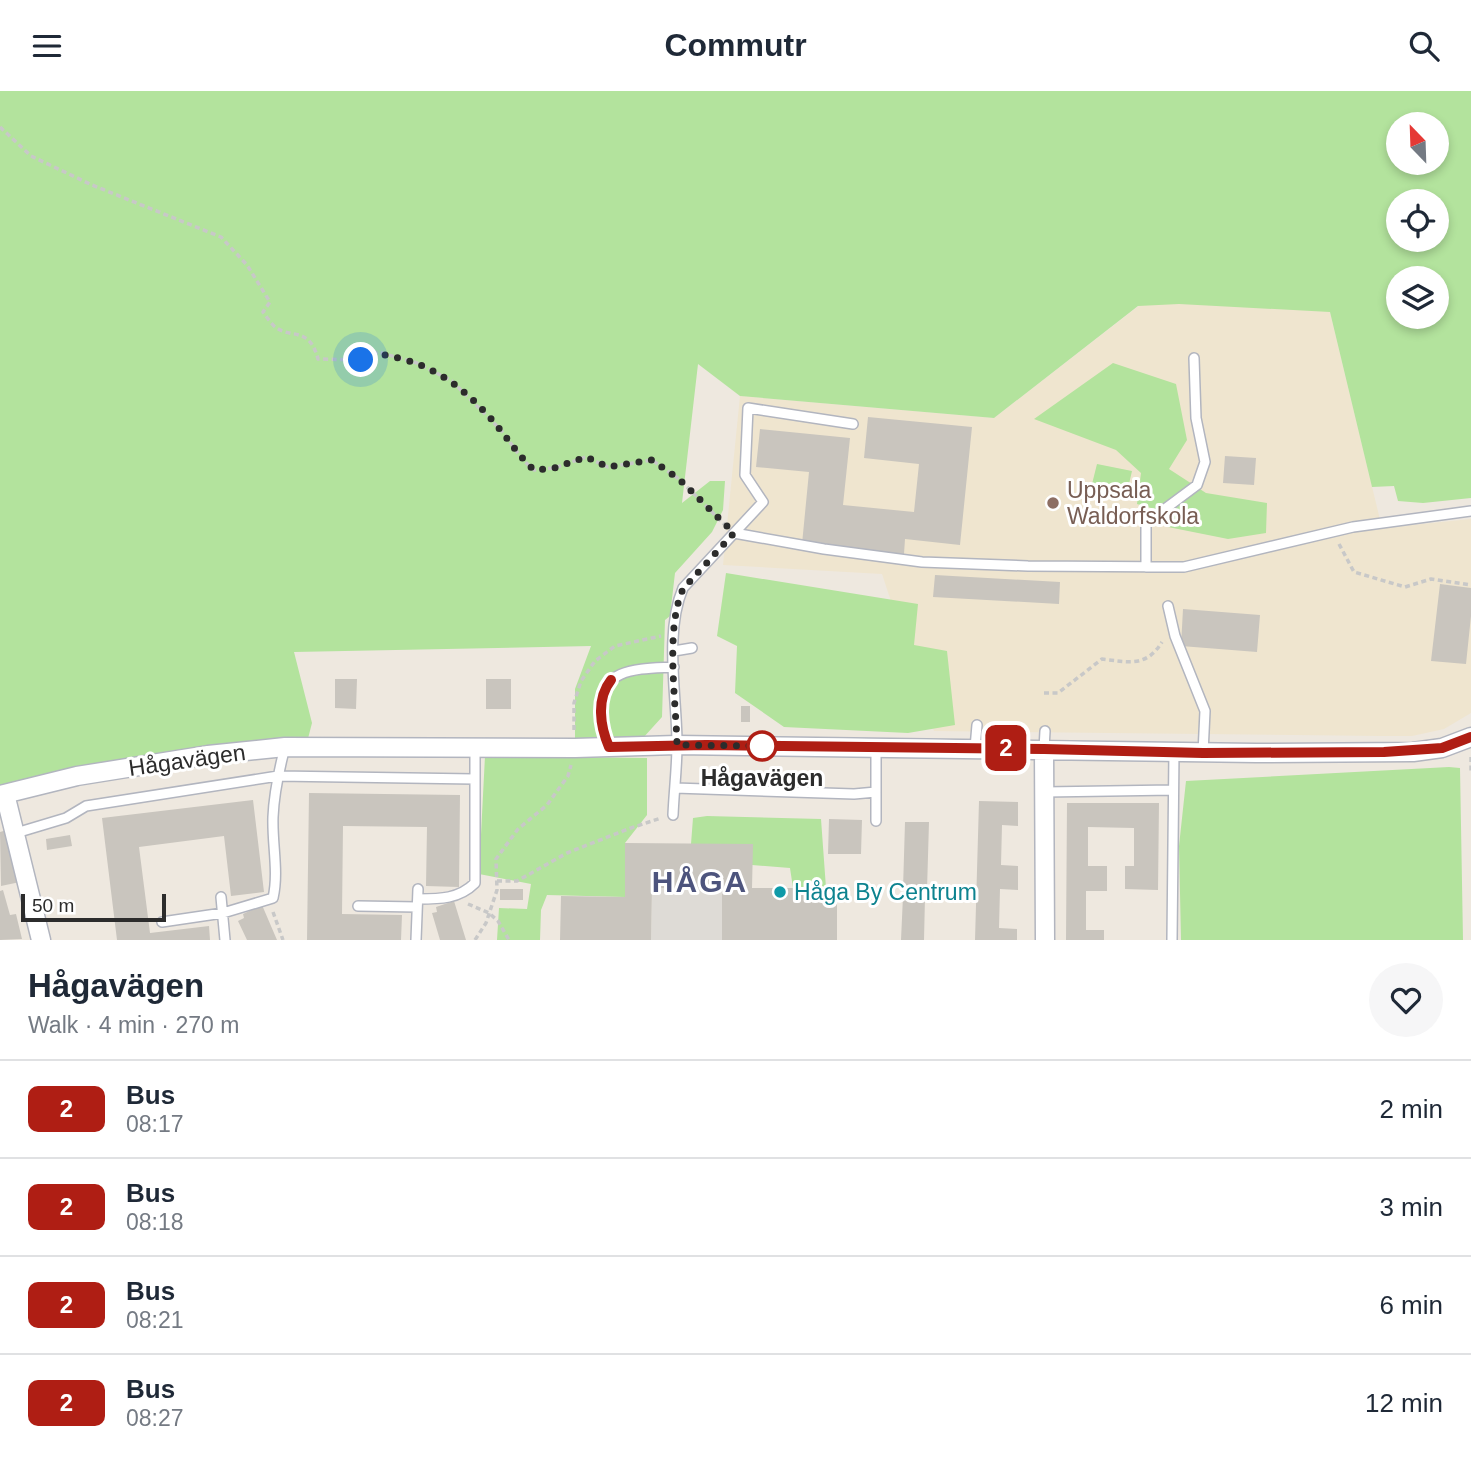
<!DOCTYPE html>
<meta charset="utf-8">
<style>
body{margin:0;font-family:Arial,sans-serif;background:#f6f6f7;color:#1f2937;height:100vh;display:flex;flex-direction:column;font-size:26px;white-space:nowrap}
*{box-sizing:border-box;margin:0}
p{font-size:23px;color:#747a83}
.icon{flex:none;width:38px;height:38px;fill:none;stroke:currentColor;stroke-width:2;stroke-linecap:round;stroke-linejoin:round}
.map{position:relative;height:849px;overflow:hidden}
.details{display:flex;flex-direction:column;background:#fff;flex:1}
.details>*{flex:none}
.badge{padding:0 14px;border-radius:10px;font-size:24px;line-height:46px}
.needle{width:46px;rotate:337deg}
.buttons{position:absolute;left:1386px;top:21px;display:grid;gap:14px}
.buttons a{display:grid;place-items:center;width:63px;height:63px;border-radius:50%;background:#fff;box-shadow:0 4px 10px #0003;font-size:35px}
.scale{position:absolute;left:21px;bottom:18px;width:145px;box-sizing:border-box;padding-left:7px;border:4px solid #2c2c2c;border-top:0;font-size:19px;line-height:24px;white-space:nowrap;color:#2c2c2c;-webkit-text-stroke:5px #fff;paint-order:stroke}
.you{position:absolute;width:35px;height:35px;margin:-18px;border:5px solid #fff;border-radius:50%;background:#1a73e8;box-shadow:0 0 0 10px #1a73e833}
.map>.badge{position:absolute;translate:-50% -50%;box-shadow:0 0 0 4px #fff}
.round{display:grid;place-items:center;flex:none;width:74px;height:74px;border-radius:37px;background:#f6f6f7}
.overview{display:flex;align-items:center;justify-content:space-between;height:119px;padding:0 28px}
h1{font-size:33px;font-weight:700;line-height:52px}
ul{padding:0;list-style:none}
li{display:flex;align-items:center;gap:21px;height:98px;padding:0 28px;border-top:2px solid #e0e1e3}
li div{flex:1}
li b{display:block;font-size:26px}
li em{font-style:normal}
li .badge{min-width:77px;font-weight:700;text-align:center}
header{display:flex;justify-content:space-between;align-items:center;height:91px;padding:0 28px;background:#fff;font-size:32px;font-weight:700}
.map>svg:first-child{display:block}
.education{fill:#efe5cf}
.green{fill:#b3e39d;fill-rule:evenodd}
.plaza{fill:#dedbd6}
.building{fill:#c9c5be}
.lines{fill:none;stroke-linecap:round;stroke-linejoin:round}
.service-casing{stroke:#b2b5bf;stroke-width:12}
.minor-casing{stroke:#b2b5bf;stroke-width:21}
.path{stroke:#c8c8c8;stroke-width:3.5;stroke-dasharray:5 3.5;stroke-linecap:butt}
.service{stroke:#fff;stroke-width:9}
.minor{stroke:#fff;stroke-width:18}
.line-casing{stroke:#fff;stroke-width:16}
.line{stroke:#af1e14;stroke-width:10}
.walk{stroke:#2c2c2c;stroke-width:7;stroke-dasharray:0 12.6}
.education-dot{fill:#8d6e63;stroke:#fff;stroke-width:2.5}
.stop-dot{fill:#fff;stroke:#af1e14;stroke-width:3.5}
.culture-dot{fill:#0f9aa8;stroke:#fff;stroke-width:2.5}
.labels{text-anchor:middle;stroke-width:6;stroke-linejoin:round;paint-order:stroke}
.education-label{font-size:23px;fill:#785e54;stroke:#fff;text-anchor:start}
.street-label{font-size:23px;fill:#2c2c2c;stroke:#fff}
.stop-label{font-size:23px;font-weight:bold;fill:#2c2c2c;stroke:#fff}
.culture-label{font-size:23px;fill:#0d838f;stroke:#fff;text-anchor:start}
.district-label{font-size:30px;font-weight:bold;letter-spacing:2px;fill:#4d547d;stroke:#fff}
</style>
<header><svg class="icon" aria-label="menu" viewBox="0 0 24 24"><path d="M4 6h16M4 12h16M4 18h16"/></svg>Commutr<svg class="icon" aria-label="search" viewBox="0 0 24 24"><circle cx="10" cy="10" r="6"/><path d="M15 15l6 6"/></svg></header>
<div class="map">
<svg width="1471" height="849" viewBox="0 0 1471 849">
<rect width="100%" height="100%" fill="#eee8df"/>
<!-- education -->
<path class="education" d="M1323,192L1382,437L1471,428V622L1444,638L1412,645H1383L934,640L882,483L723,474L740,305L994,327L1149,207Z"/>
<!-- green -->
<path class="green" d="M0,0H1471V407L1423,412L1398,410L1394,395L1372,396L1330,221L1179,213L1138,215L994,327L740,305L698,273L682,412L710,390H725L723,419L712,441L675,482L670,525L665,529L662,626L643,647L575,649V598L591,555L294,561L312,632L304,663L204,672L0,705ZM1398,33H1437V72H1398ZM1398,110H1437V149H1398ZM1398,187H1437V226H1398Z
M1113,272L1176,293L1187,349L1169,378L1206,402L1267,412L1266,442L1228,448L1168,436L1172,423L1137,413L1141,382L1116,359L1034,328Z
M1097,373L1132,380L1126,406L1091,397Z
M726,482L918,513L914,554L947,560L955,634L908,642L784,636L735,602L737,555L717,545Z
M485,665L647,667V724L625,752V806L547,804L541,819L540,849H497L499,817L527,818L531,793L479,783Z
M1449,676L1460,677L1463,849H1181L1179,755L1186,690Z
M707,725L821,728L826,797H793L790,777L752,774L691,753L693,727Z"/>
<!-- plaza -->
<path class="plaza" d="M652,797H722V849H651Z"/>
<!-- building -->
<path class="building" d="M868,326L972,336L960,454L905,448L904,463L802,453L809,381L756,376L760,338L850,347L843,414L914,421L919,373L864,367Z
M1225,365L1256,367L1254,394L1223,392Z
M935,484L1060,491L1059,513L933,506Z
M1440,493L1471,497V525L1466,573L1431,570Z
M1183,518L1260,524L1257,561L1181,555Z
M335,588H357L356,618L335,617Z
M486,588H511V618H486Z
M741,615H750V631H741Z
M309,702L460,704L459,796L426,795L427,736L343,735L342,823L402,824L401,849H307Z
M253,709L264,801L231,805L224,745L139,756L150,842L209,835L210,849H117L102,727Z
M979,710L1018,711V735L1002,734L1001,774L1018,775V799L1000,798L999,837L1017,838V849H975Z
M1067,712H1159L1158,799L1125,798V775H1134V737L1088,736V775H1107V800H1086V839H1104V849H1066Z
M829,728L862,729L861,763H828Z
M905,731H929L927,799L903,798Z
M7,739L20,791L1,795L0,741Z
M70,744L72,755L47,759L46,748Z
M625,752L753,753L752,797H837V849H722V797H652L651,849H560L561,805L625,806Z
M500,798H523V809H500Z
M3,799L10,824L16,823L22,848L0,849V800Z
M903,805L925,806L924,849H901Z
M454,810L466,849H440L432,822L437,821L436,816Z
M262,814L277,849H247L238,830L244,827L243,823Z"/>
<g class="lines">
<!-- service casing -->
<g class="service-casing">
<path id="service" d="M734,442L824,458L922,471L1028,475L1184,476L1353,436L1471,420
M1146,476V432L1197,394L1205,371L1196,327L1194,267
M1168,515L1175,545L1205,620L1203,662
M674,560L692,557
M609,656C604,644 602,632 601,619C599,575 642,578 674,576
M975,657L977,634
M1044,658L1045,640
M675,697L854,703L876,701
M1045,701L1173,699
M673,724C674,700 677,677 677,653C677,606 664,542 683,497L763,411L745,384L748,317L853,333
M876,730V656
M16,742L66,727L86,715L278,685L474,688
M221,806L225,849
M418,808C440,808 459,808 475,792V657
M358,815L417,816
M162,831L223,822L273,807C279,781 272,753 273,726C274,702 279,679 285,656
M416,849L418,798
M1172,849L1174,660"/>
</g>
<!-- minor casing -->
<g class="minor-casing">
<path id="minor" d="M1044,658L1045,849
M5,703L41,849
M0,704L77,685L208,664L285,656L575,657L677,654L1256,662L1413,661L1442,657L1471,646"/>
</g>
<!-- path -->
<path class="path" d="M0,36L31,65L92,94L221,146L247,174L270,211L263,221C266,225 270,231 274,235C290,249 309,234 318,268L361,269L378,261L417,272L452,290L501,339L523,369L534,379L554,377L586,366L608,376L652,369L679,388L724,433
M1339,453L1354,481L1405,496L1431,488L1471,494
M1044,602H1058L1102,568C1128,571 1146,577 1162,551
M574,639V612L581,590L595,570L615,555L661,545
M1471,666V682
M497,790H517L567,762L628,738L661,727
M468,813L489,822L498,830L509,849
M273,821L283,849
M475,849L486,832L497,799L496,768L518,738L547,714L568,685L571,674"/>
<!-- service -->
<use href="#service" class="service"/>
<!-- minor -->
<use href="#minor" class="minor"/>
</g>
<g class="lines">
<!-- line casing -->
<g class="line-casing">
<path id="line" d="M611,589C596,608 600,635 609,656L706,654L1044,658L1203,662L1384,661L1442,657L1471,646"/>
</g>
<!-- line -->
<use href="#line" class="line"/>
<!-- walk -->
<path class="walk" d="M361,269C379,261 383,263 402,268C443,278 476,308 502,341C512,354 521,367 534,379L554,377L586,366L608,376L652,369L679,388L734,442L683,498C665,538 676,609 677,654L762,655"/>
</g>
<!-- markers -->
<circle class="education-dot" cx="1053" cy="412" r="7"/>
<circle class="stop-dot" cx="762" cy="655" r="14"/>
<circle class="culture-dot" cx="780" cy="801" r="7"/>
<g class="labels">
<!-- education labels -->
<g class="education-label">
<text x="1067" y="407">Uppsala<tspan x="1067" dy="26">Waldorfskola</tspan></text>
</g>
<!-- street labels -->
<g class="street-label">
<text transform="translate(187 669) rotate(-8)" y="8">Hågavägen</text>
</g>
<!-- stop labels -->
<g class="stop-label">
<text x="762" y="695">Hågavägen</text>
</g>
<!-- culture labels -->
<g class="culture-label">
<text x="794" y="809">Håga By Centrum</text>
</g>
<!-- district labels -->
<g class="district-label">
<text x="700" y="801">HÅGA</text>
</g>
</g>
</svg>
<div class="buttons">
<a><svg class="needle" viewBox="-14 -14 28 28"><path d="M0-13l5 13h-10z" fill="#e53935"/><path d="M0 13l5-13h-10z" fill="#747a83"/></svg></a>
<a><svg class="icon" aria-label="locate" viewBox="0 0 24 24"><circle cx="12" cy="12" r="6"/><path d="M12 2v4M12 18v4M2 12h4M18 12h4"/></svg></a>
<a><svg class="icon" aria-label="layers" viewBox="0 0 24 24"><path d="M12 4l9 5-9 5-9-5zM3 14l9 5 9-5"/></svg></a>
</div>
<div class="scale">50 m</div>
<div class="you" style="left:361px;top:269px"></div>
<b class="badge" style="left:1006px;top:657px;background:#af1e14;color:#fff">2</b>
</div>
<section class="details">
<div class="overview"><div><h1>Hågavägen</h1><p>Walk · 4 min · 270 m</p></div><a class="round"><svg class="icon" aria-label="heart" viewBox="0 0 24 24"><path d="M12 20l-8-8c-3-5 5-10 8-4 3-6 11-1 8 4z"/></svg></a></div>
<ul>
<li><span class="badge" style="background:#af1e14;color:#fff">2</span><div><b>Bus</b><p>08:17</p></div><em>2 min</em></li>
<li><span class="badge" style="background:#af1e14;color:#fff">2</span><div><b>Bus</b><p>08:18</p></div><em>3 min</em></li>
<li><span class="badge" style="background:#af1e14;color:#fff">2</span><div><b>Bus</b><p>08:21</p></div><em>6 min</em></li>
<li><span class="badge" style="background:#af1e14;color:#fff">2</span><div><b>Bus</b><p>08:27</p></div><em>12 min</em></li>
</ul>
</section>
